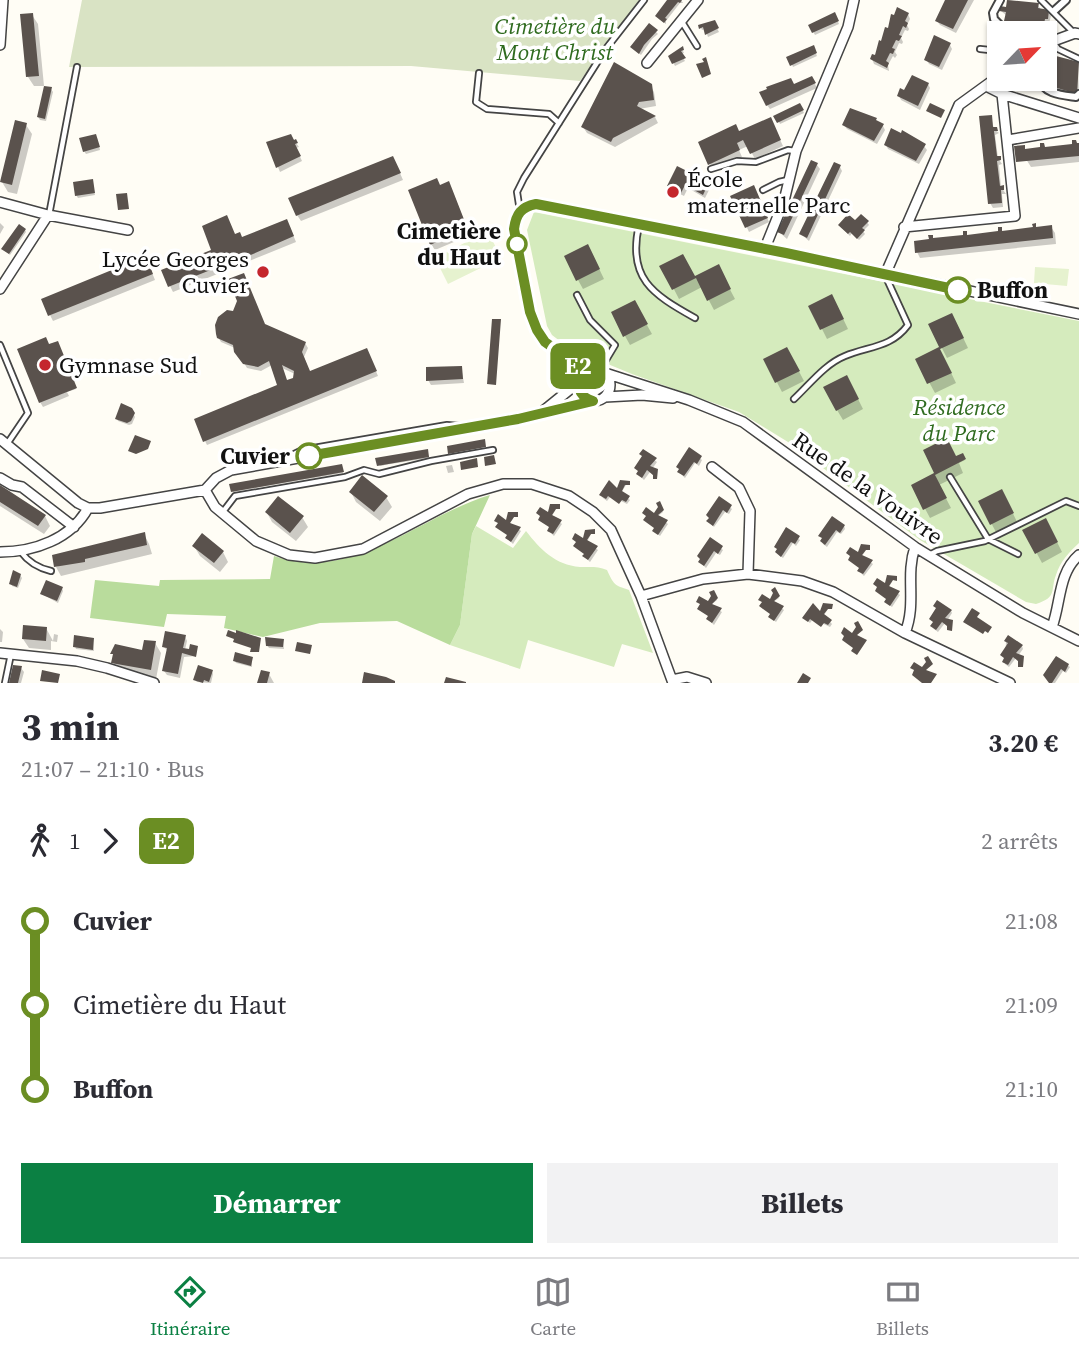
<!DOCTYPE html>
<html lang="fr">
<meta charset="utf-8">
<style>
body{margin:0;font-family:"Source Serif 4",serif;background:#f2f2f3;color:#2b2b33;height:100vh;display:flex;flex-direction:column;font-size:26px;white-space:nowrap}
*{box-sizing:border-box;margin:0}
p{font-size:23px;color:#7c7c81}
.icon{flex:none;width:38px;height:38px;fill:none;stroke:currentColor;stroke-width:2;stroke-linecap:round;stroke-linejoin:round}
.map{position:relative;height:683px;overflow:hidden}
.panel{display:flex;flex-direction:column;background:#fff;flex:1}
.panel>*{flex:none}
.badge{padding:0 14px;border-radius:10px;font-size:24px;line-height:46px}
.needle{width:46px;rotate:65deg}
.tools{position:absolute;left:987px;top:21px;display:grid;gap:14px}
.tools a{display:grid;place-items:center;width:70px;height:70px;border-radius:0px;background:#fff;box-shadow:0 2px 5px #0004;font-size:35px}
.map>.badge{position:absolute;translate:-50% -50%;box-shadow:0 0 0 4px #fff}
.legs{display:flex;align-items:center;gap:10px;height:77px;padding:0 21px;font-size:23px}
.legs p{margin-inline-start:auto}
.summary{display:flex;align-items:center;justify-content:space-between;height:119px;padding:0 21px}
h1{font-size:38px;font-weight:700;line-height:52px}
.primary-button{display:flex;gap:14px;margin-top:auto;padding:14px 21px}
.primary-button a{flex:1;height:80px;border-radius:0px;background:#0b8043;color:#fff;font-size:28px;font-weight:700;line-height:80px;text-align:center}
.primary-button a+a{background:#f2f2f3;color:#2b2b33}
ul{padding:0 21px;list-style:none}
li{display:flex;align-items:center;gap:24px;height:84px;font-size:26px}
li i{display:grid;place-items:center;width:10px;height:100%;margin:0 9px;background:currentColor}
li i::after{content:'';width:18px;height:18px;margin:-9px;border:5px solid;border-radius:50%;background:#fff}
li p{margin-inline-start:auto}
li:first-child i{background:linear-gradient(#0000 50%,currentColor 0)}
li:last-child i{background:linear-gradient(currentColor 50%,#0000 0)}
.tabs{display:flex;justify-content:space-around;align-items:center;height:98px;border-top:2px solid #e1e1e2;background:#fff;font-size:19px;color:#7c7c81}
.tabs a{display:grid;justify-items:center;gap:4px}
.tabs .active{color:#0b8043}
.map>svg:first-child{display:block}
.green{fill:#d5ebbd}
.forest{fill:#b9dc9c}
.cemetery{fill:#d9e3c4}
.pitch{fill:#e6f2cf}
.shadow{fill:#0003;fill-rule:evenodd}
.building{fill:#5a524d;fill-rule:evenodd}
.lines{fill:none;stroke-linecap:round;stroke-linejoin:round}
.service-casing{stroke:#444;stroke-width:8}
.pedestrian-casing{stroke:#444;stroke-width:10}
.minor-casing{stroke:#444;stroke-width:12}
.service{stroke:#fff;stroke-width:4.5}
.pedestrian{stroke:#fff;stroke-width:6}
.minor{stroke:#fff;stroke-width:9}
.line-1-casing{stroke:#fff;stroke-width:16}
.line-1{stroke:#6b8e23;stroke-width:10}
.poi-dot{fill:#c4262e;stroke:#fff;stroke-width:2.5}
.stop-1-dot{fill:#fff;stroke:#6b8e23;stroke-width:3.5}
.labels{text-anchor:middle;stroke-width:7;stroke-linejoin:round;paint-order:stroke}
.park-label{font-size:23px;font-style:italic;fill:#2f6b1f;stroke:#fff}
.poi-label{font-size:23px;fill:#111;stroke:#fff;text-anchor:start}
.stop-label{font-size:23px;font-weight:bold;fill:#111;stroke:#fff;text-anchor:end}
.street-label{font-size:23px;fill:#111;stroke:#fff}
</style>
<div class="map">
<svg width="1079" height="683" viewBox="0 0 1079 683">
<rect width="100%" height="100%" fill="#fffdf5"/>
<!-- green -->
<path class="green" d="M534,212L1079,321V543C1069,552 1060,562 1056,575C1050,590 1058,597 1036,604L1026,602L920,540L788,442L739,412L632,374L569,348L552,335L547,326L527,230Z
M476,526L513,548L526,531C540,549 555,565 580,567C590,567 598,566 607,570C614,585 614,585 629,590L653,653L622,644L614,667L528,640L520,669L450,645L460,625L472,534Z"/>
<!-- forest -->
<path class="forest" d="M490,495L472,534L460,625L450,645L397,621L320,623L263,637L224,628L226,616L167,614L164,627L90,618L95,580L159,586L160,580L270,579L274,556C352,584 419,516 490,495Z"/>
<!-- cemetery -->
<path class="cemetery" d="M82,0H639L580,81L411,66L69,67Z"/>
<!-- pitch -->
<path class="pitch" d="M488,231L501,258L448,284L435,258Z
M1035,267L1069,269L1067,286L1034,283Z"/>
<!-- shadow -->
<path class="shadow" d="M670,0H681L683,3H680L666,21V24L659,19Z
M950,0H974L956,33L940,25L937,21Z
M1008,0L1038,5L1041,10L1048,12L1051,16L1049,23L1047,22L1046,28L1041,27L1040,33L1019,32L1016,26L1009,25L1007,16L1001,11L1007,9Z
M908,14L910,19L907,25L909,29L908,31L905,30L901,38L903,42L902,44L899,43L895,52L897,55L895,58L893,56L888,65L889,71L874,64L872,59L874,55L880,54L893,28Z
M32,15L38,24L44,86H34L28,77Z
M835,15L839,24L815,35L810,26Z
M714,22L719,32L708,37L705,29L702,30L700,26Z
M650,26L658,34L652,39L641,55L634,49Z
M950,45L952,49L942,70L929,64L926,59Z
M813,47L817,56L793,67L789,58Z
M682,49L684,53L681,54L685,61L675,66L670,56Z
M1078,64L1079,97L1059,92L1056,86L1048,85L1046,80Z
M812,78L817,88L770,109L767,105L793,86Z
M928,84L930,88L920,110L901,100L899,96Z
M650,85L654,92L656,106L639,109L655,117L658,123L615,147L587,133L583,127Z
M51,89L53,92L46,121L40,120L38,117Z
M800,105L804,113L780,124L776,116Z
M991,117L994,129L999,133L995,135L998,158L1002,164L999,165L1001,187L1006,194H1002L1003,207L993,208L990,203Z
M26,125L32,134L17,194L8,192L2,182Z
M773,125L783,146L755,159L748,146L739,150L742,157L713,170L710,164L739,133Z
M844,125L883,126L885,130L877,144L847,129Z
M902,135L924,146L927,150L919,164L888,149L886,145Z
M291,136L299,147L296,148L302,161L280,172L268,143Z
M97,138L100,150L86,154L84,151Z
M1077,144H1079V162L1031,167L1024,156L1045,148Z
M396,164L403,180L301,221L297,215Z
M817,165L820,169L787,239L779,232Z
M840,167L842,171L809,241L801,234Z
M709,179L712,184L705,198L688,188L684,196L672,190L669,186Z
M92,181L95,195L78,198L76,195Z
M440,187L452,190L467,228L459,232L461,239L435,250L431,244Z
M755,192L769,222L749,232L733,197Z
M867,222L869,225L863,231L865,234L859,240L852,233L850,236L841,227L855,223Z
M0,223L4,227L0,234Z
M1035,225L1037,229L1051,227L1055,233L1056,244L920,258L917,252L965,237L966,233L968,236L1000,233L1001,229L1003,232L1034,229Z
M290,227L296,242L173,292L170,286L235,236L242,239Z
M25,230L26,232L10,255L5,251Z
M593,256L604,279L583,289L578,280Z
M149,265L155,280L53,321L50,315Z
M662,266L695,278L718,267L735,299L714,310L702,287L679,299Z
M634,302L652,334L630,345L625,336Z
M837,306L848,329L827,339L811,307Z
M930,325H957L968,348L947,358Z
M265,326L305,343L308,348L304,357L310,373L369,355L378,376L207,445L205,441L279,386L272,365L261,371L247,368L235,348L221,342L218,337ZM282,368L295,374V379L287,382Z
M943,356L956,383L935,393L917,360Z
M792,358L804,381L782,392L765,359Z
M461,367L464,383L431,385L428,380Z
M74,386L76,389L67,392L69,396L43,407L40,402Z
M852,387L863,409L843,420L837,410Z
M131,409L135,417L132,424L129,425L118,421L117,419Z
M690,450L702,460L699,466L695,463L685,478L679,472Z
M427,451L429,458L378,466Z
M643,451L657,462L652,469L657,471V479L650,472L644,480L638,474L645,459Z
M962,455L965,460L959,463L963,473L939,485L951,508L930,518L913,486L936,474Z
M452,465L454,472L448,473L446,466Z
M341,466L343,473L233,492L231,485Z
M621,482H629V485H626L621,493L630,500L627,504L611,496L607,501L603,498L601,495L618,492Z
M0,488L45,516L50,526L44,534L0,506Z
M351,492L386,497L392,507L380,521L356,502Z
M719,498L732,509L729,514L725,512L714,527L708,521Z
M1007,501L1018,524L997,534L980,502Z
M660,504L663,512L658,516L668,524L660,536L654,531L657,527L644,513L655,514Z
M556,509L552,516L562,524L554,536L549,531L552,526L549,514Z
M267,513L302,517L308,527L296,541L272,522Z
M509,513L514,517L510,523L521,531L513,544L507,538L509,534L496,521L507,522Z
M844,526L845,529L841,534L837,532L827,547L823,544L822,541L825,532Z
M787,530L800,540L796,546L793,543L783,558L779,555Z
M1051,530L1062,552L1042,563L1025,531Z
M594,531V534H591L587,542L598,550L590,562L584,556L587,552L574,539L584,540L586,532Z
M144,534L149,544L152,554L61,576L56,567Z
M711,540L723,550L720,555L716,553L706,568L700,562Z
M194,546L223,552L228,562L220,572L200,556Z
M866,550L862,556L873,564L864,576L859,571L861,567L850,556L859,554Z
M20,575L22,578L18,588L12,586L11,583Z
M889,577L896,581L893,580L889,587L900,595L892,607L888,604L889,598L887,585Z
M62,588L63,591L58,603L42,594Z
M775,590L779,598L773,602L784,610L776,622L770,617L773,613L760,600L771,601Z
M713,592L717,600L711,605L722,612L714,625L708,619L711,615L698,602L709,603Z
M828,609L824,615L832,624L830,627L813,619L810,623L804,618L822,613Z
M951,611L952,613L947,621L951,631L945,623L938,632L934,629L932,626Z
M46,628L53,641L54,634L58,635L57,642L51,641V650L29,648L23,639Z
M0,629L3,632L2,642H0Z
M185,636L187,641L185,650L197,648L196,656L184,657L180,678L167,675L164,671L168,651L163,646Z
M93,639L94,651L76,649L75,646Z
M283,641L284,649L269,648L267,645Z
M1006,641L1022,646L1023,649L1018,656L1023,658L1022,667L1016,658L1009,667L1005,664Z
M155,643L161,653L156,679L119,672L113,662L144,652Z
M252,658V667L236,663L235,661Z
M1057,658L1070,667L1066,673L1063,671L1055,683H1052L1047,680Z
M14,667L21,668L24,672L21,683H10Z
M212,671L213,674L211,683L197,682L195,680Z
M262,672L269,674L274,683H259Z"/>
<!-- building -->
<path class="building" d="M667,0H682L680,3L678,2L665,18L667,19L664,23L655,16Z
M945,0H968L953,29L935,21Z
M1007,0L1039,3L1038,8L1049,10L1048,19H1045L1044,24L1039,23L1038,33L1014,28L1015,23L1004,21L1006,12L999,11L1000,6L1006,7Z
M897,7L909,13L905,21L908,23L906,28L903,26L899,35L902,36L899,41L896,40L892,48L895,49L893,54L890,53L886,61L889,63L887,68L870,59L872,54L875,55L879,40L881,41L885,27L888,28L891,14L894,15Z
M835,12L839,21L812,33L808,25Z
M33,13L39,76L26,77L20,14Z
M715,20L719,28L705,35L703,27L699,29L698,25Z
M649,23L658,30L644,45L639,54L630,47Z
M934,35L951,43L939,67L924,60Z
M814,45L817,53L790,66L786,57Z
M683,46L684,50L681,51L686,58L672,64L668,56Z
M1056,56L1079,62L1077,94L1054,87L1055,83L1045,81V72H1048L1049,66L1054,67Z
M706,57L711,74L702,78L696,64L704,62L702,59Z
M614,62L652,84L654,100L639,102L637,106L656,116L613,138L611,142L581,127Z
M912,75L929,83L918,106L897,96L900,88L904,90Z
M812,76L816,83L766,106L759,92L767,89L766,87L791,78L794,84Z
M44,86L52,87L45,119L37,117Z
M800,103L804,110L777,123L773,116Z
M930,103L945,110L941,118L926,111Z
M850,108L877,118L876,120L884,124L874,141L842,125Z
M992,115L993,127H997L998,131H994L997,156H1001V160L997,161L1000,186L1004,185V190H1001L1002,203L988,204L979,116Z
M771,117L781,140L750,154L743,140L737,143L740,150L708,165L698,142L736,124L739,131Z
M15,120L27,123L12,185L0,182Z
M891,128L901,133L902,130L926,144L916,161L884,145Z
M96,134L100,147L83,152L79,138Z
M291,134L294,140L296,139L298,143L295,144L301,156L276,168L266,142Z
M1072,140H1076L1077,143H1079V156L1016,162L1014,146L1025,145V149L1040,147V143H1044L1045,147L1072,144Z
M393,156L401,173L296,216L288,198Z
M811,160L818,163L784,235L777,232Z
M834,162L841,165L807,238L799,234Z
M677,166L701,178L702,174L711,178L703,195L685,185L681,193L667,186Z
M437,178L440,185L449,181L465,222L456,225L459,232L430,245L408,190Z
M93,179L95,193L75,196L73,182Z
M754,185L768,218L745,228L730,196Z
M127,193L129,209L118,210L116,194Z
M848,214L855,220L861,214L869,221L862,228L865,230L857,239L850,232L848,234L838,225Z
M227,215L235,234L240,232L242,237L287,219L294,236L214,271L213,269L168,287L161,270L211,250L202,226Z
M1036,223V227L1052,225L1053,238L915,253L914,241L929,239L928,235H933V238L963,235V231H967V235L998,231V227H1002V231L1033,227L1032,224Z
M19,224L26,229L9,254L1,249Z
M588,244L600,269L576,281L564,256Z
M683,254L695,276L719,264L731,289L707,301L696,278L672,290L659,266Z
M146,256L153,274L48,316L41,299Z
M244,273L265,324L306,342L302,352L310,371L367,348L377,371L203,442L194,419L277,385L269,361L258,367L243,364L234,352L233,345L217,338L216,334L215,325L218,317L227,310L233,311L237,301L228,279ZM282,365L294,371L293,378L287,380Z
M832,294L844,319L820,330L808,306Z
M635,300L648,324L623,337L611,312Z
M952,313L964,338L940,349L928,324Z
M492,319H501L496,385L487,384Z
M46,337L49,344L58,341L77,388L39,403L17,349Z
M787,347L800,371L775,383L763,359Z
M939,347L952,373L927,384L915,359Z
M462,366L463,379L426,381V367Z
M847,375L859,399L836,411L823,387Z
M121,403L132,408L135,413L131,421L127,423L115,419Z
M135,435L151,441L148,449L136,454L128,451Z
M947,438L956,456L963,453L966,459L935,475L947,498L923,510L911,485L934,473L923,450Z
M485,439L486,447L448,454L447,446Z
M689,447L702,456L697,464L694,462L684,476L677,472L679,469L676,467Z
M428,449L429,457L377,466L375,458Z
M643,449L657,458L650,466L658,469L657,479H653V475L647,470L642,478L636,474L638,471L634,468L642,456L639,454Z
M494,455L496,464L485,466L484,457Z
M477,458L478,467L461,470L460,462Z
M342,464L344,472L231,492L229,484Z
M362,475L388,496L374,512L349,492Z
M609,480L617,488L620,480L630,481V485H625L622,491L630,496L626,502L622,500L619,504L608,496L606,499L599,495Z
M0,485L46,515L38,526L0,502Z
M1002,489L1014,513L990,525L978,501Z
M278,496L304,516L290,533L265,512Z
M719,496L732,505L727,513L723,510L713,526L706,521L709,518L706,515Z
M660,501L664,510L658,515L668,520L658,535L652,531L654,528L643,520L646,516L642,513L646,507L654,513L658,507L656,503Z
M550,504H560V509H556L552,515L562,520L553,534L547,531L549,527L538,520L540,516L536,513L540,507L548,512Z
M508,512H518V517H514L510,523L521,527L511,542L505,538L507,535L495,527L498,523L494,521L498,514L506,520Z
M832,516L845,525L840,533L836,530L825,545L820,541L822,538L818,536Z
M1046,518L1058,542L1035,554L1022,530Z
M786,527L800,536L795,544L791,542L781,557L775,552L777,549L774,547Z
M595,529V534H591L587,540L598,546L588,560L582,556L584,554L573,546L576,542L572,539L575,533L583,538L585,530Z
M145,532L147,545L85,559V562L54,567L52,555Z
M202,533L224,551L214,563L192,546Z
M710,537L723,546L718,554L714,551L704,566L698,562L700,559L697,556Z
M861,544L870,545V550H866L862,555L873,560L863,574L857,571L859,568L848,560L850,556L846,553L850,547L858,552Z
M13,570L21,574L17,587L9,584Z
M887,575L897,576V581L893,580L889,586L900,591L890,606L884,602L886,599L875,591L877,587L873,584L877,578L885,583Z
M46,580L63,587L57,601L40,594Z
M775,587L780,596L774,601L784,606L774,621L768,617L770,614L759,606L762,602L758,600L762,594L770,599L773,593L771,590Z
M714,590L718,598L712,604L722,608L712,623L706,619L708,616L697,609L700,604L696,602L699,596L708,601L711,596L709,592Z
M937,600L952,610L945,618L953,620L952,631L947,630V626L942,622L936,630L930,626L933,622L929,619L936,608L933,606Z
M813,603L820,611L823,603L833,604L832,609H828L824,614L832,620L828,625L824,623L821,627L810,619L808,622L802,618Z
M972,608L980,613L977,617L992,627L988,633L985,631L983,634L963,622Z
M858,621L863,630L857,635L867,640L857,655L851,651L853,648L842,640L844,636L841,633L844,627L852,633L856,627L854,623Z
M23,625L47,627L46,641L22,639Z
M228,630L236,633V630L261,638L259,652H250L251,648L233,642L234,639L226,636Z
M165,631L186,635L183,648L189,649L190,644L198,646L196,657L182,653L178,674L162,671L167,648L162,647Z
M74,635L94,638L93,650L73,647Z
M1008,635L1023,645L1016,653L1024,656L1023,667H1018V661L1013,657L1008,665L1002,662L1004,658L1000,655L1008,643L1004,641Z
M265,637L284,639L283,647L266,646Z
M144,640L156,641L151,670L111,663L113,654H110L115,644L142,650Z
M297,642L312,645L310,654L295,651Z
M235,652L253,657L251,666L233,661Z
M928,656L933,664L926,670L937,674L931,683H922L912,675L914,670L910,668L914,662L922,667L926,662L924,658Z
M1056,656L1069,664L1065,672L1061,669L1052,683H1049L1043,675Z
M13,665L22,666L18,683H9Z
M198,665L213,670L209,682L204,680L203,683L193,680Z
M42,670L60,674L58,683L40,681Z
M261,670L270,672L267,683H257Z
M364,672L386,677L395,681V683H362Z
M803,673L811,678L808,683H797Z
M446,677L466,682V683H444Z"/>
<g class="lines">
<!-- service casing -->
<g class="service-casing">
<path id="service" d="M1041,0L1074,33
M682,22L697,46
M1053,42L1058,49L1079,59
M980,49L999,51
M479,73L476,102L487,109L549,114L559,123
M711,169L737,161L756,162L788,150L795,151
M763,190L779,182L788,180
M520,211L517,192L524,178L605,50L644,0
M49,215L77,67
M639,225C627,278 652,294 695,318
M577,295L590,320L615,345L600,370
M0,345L28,413L7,444
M794,399C810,384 825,364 845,356C869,346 891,348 908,325L885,275
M290,456L302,450L447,425L460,426
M950,477L988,539L1018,554
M222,513L235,496L345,477L364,470L379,474L431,461L493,450
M21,552C29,563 38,568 51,571
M931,554L937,551L985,541L1066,501L1079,506
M5,683L11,654"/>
</g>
<!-- pedestrian casing -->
<g class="pedestrian-casing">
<path id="pedestrian" d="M1000,0L993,13L994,19L1005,30V33
M1054,11L1066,0
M1040,79C1043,94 1062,95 1076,97L1079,94"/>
</g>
<!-- minor casing -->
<g class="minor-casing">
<path id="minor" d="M1045,44L1075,33L1079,34
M0,45L3,0
M647,63L698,0
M986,86L1002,94L1079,118
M1008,140L1079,128
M0,202L48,215L128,230
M904,227L1015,216L1002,94
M765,248L784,201L796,151L848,27L854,0
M885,275L959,105L999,76
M0,289L48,215
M578 385a16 16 0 1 1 32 0a16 16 0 1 1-32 0Z
M586,371L545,343L537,329L530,312L514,229C516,214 521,207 536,204L765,248L1079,314
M605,373L689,400L743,422L915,547L1023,613L1079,641
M605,397L642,395L673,398
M542,412L579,382
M0,439L78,503L88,508H100L205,490
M712,467L739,488L750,511L748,574
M0,478L12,485L22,487L74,527
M205,490L215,507L256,541L289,555L315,558L363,549L468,494L503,484H532L569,496L593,512L611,530L641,596L673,683
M205,490L216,478L231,470L518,419L593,401
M0,552C34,552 71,539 88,508
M641,596L703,579L748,574L802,581L833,592L905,633L1010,683
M1052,627C1061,603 1058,573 1079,555
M905,633C917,603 905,576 915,547
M0,653L77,661L107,668L154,683
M672,680L687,677L706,683"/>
</g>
<!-- service -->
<use href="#service" class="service"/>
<!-- pedestrian -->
<use href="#pedestrian" class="pedestrian"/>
<!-- minor -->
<use href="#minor" class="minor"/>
</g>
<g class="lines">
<!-- line-1 casing -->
<g class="line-1-casing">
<path id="line-1" d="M309,456L518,419L593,401C578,397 574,382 586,371L545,342L537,330L530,312L514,229C516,214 521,207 536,204L786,253L958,290"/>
</g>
<!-- line-1 -->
<use href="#line-1" class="line-1"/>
</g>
<!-- markers -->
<g class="poi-dot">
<circle cx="673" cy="192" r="7"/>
<circle cx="263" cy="272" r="7"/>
<circle cx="45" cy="365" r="7"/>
</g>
<g class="stop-1-dot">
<circle cx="517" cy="244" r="9"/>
<circle cx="958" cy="290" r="12"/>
<circle cx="309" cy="456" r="12"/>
</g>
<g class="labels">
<!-- park labels -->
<g class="park-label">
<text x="555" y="34">Cimetière du<tspan x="555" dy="26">Mont Christ</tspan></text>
<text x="959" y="415">Résidence<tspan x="959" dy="26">du Parc</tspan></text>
</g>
<!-- poi labels -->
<g class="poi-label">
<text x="687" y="187">École<tspan x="687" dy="26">maternelle Parc</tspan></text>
<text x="249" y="267" text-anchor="end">Lycée Georges<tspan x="249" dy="26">Cuvier</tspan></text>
<text x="59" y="373">Gymnase Sud</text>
</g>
<!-- stop labels -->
<g class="stop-label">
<text x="501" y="239">Cimetière<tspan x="501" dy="26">du Haut</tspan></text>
<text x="977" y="298" text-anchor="start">Buffon</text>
<text x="290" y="464">Cuvier</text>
</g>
<!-- street labels -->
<g class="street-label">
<text transform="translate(868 488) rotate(35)" y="8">Rue de la Vouivre</text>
</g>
</g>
</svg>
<div class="tools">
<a><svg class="needle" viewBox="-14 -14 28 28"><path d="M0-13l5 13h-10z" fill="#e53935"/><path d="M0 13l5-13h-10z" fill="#7c7c81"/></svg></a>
</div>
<b class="badge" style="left:578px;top:366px;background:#6b8e23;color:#fff">E2</b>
</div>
<section class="panel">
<div class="summary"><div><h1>3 min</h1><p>21:07 – 21:10 · Bus</p></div><b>3.20 €</b></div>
<div class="legs"><svg class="icon" aria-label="walk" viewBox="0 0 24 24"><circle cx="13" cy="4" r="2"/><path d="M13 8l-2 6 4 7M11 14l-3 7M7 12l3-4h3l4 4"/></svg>1<svg class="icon" aria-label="forward" viewBox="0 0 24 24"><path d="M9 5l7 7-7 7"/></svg><b class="badge" style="background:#6b8e23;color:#fff">E2</b><p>2 arrêts</p></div>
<ul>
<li><i style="color:#6b8e23"></i><b>Cuvier</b><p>21:08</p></li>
<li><i style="color:#6b8e23"></i><span>Cimetière du Haut</span><p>21:09</p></li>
<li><i style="color:#6b8e23"></i><b>Buffon</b><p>21:10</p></li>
</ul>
<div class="primary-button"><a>Démarrer</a><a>Billets</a></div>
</section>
<nav class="tabs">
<a class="active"><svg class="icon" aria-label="directions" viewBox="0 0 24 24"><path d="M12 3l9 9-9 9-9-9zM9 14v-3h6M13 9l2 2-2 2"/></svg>Itinéraire</a>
<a><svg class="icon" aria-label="map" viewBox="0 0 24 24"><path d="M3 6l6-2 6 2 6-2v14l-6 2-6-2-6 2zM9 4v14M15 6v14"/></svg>Carte</a>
<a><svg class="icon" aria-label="tickets" viewBox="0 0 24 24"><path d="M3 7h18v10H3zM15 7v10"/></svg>Billets</a>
</nav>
